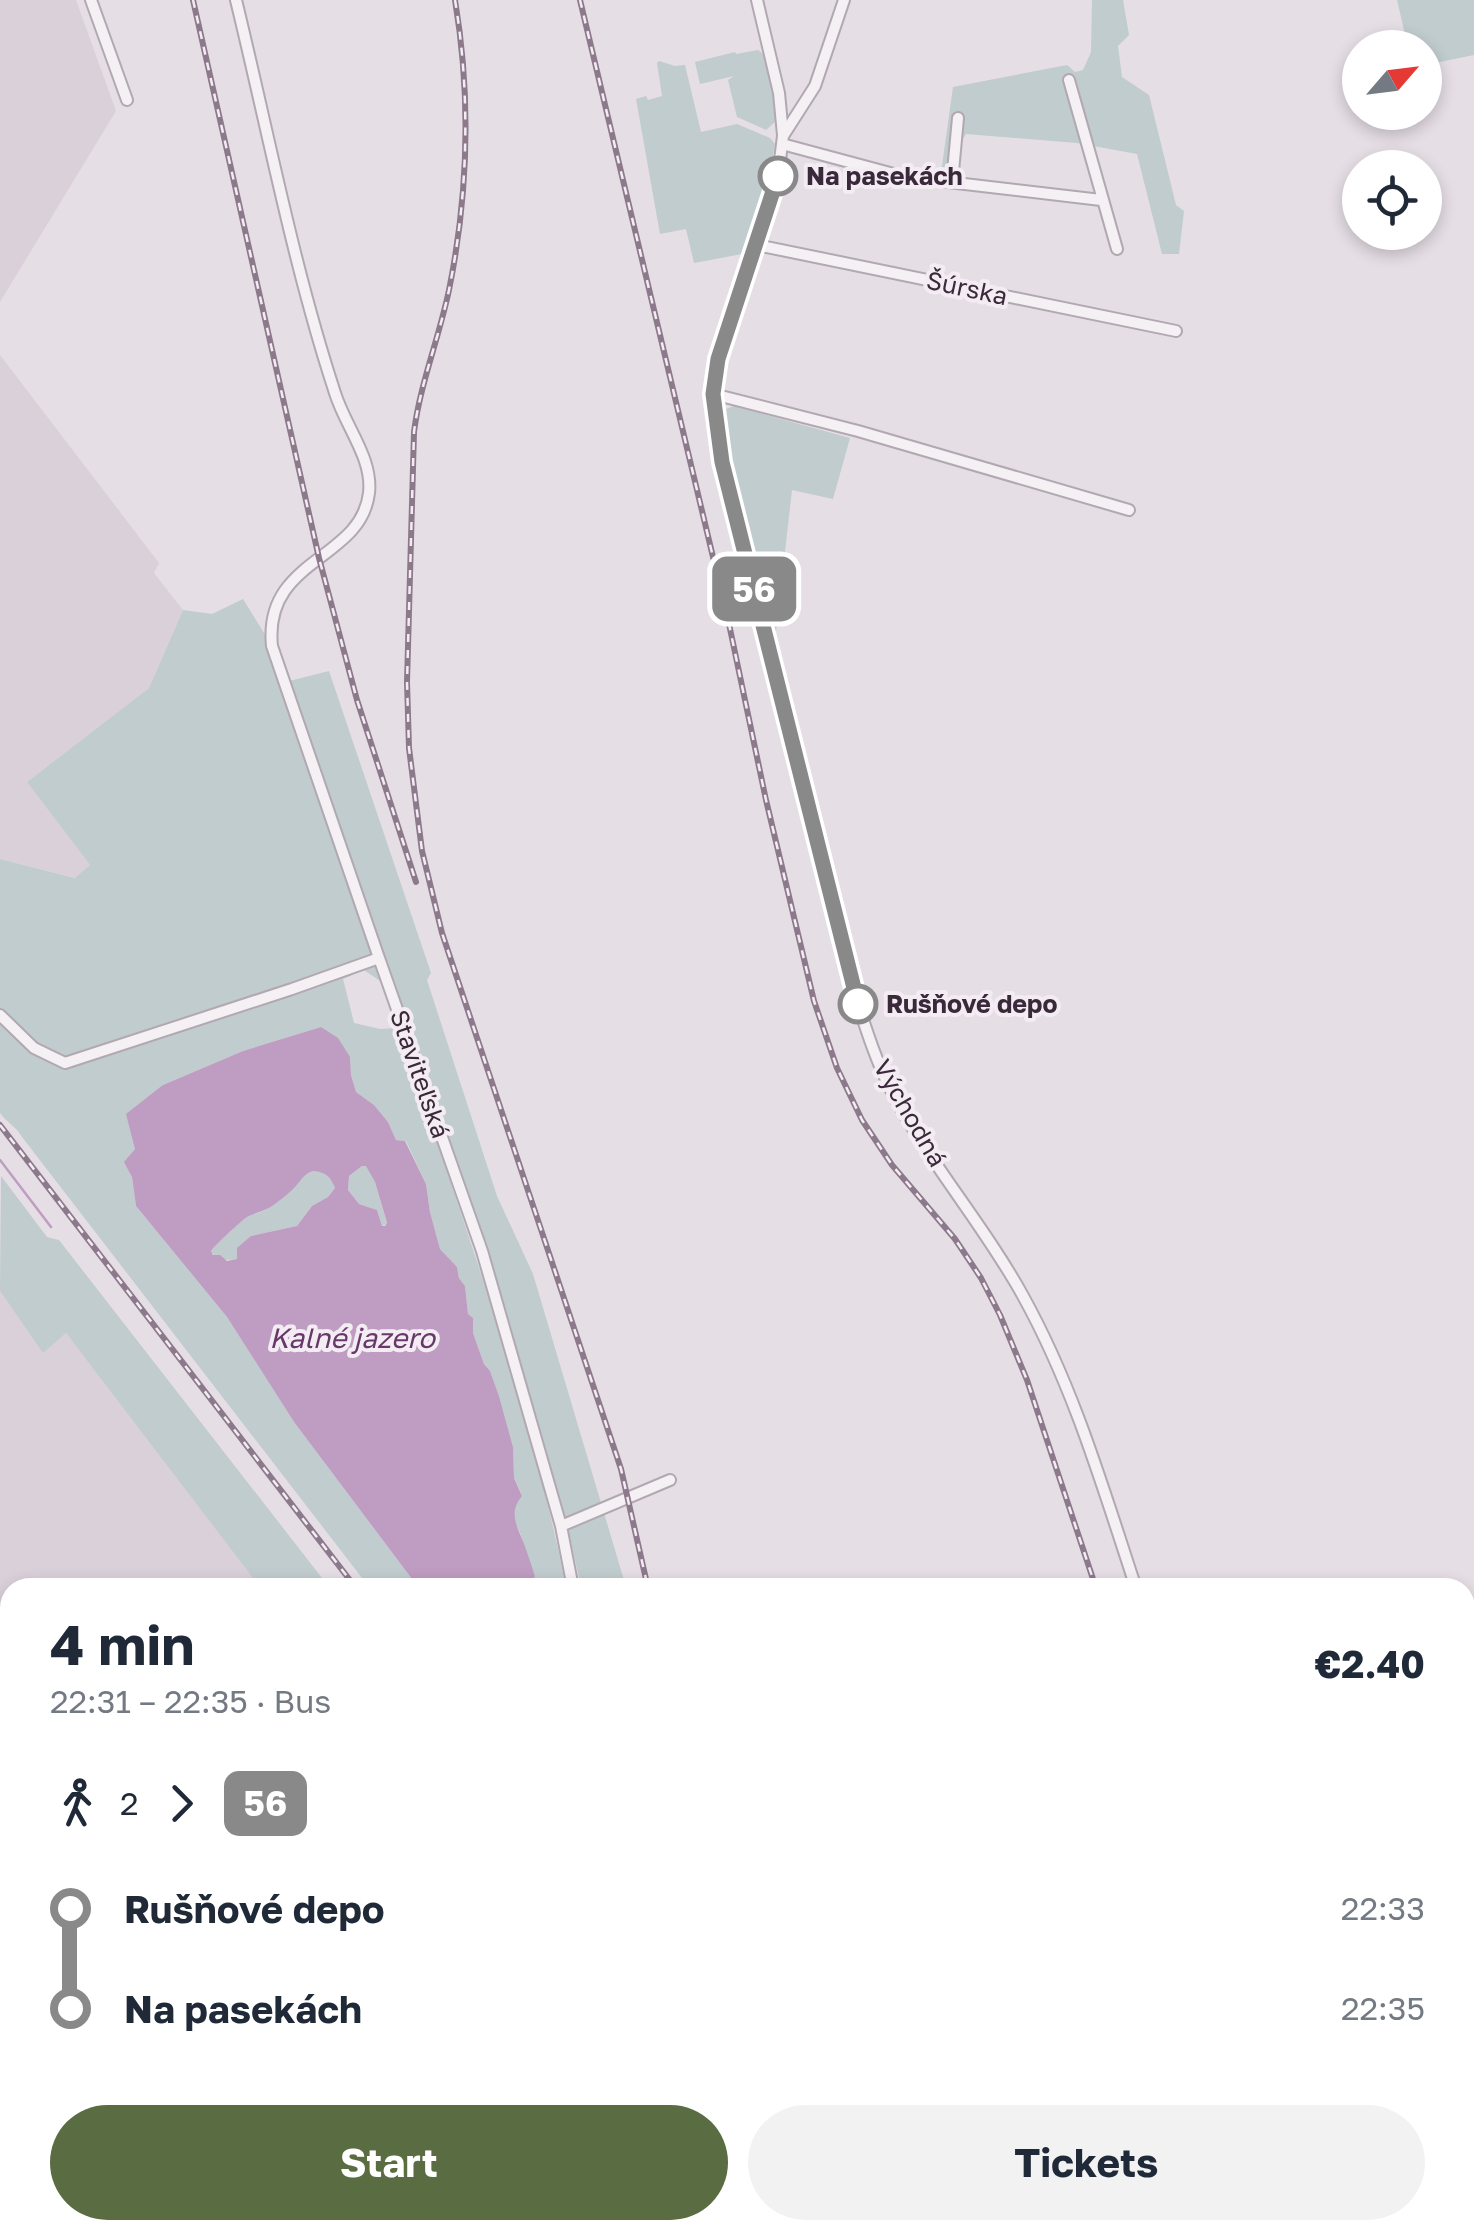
<!DOCTYPE html>
<meta charset="utf-8">
<style>
body{margin:0;font-family:"Golos Text",sans-serif;background:#f2f2f3;color:#1f2937;height:100vh;display:flex;flex-direction:column;font-size:38px;white-space:nowrap}
*{box-sizing:border-box;margin:0}
p{font-size:32px;color:#747a83}
.icon{flex:none;width:55px;height:55px;fill:none;stroke:currentColor;stroke-width:2;stroke-linecap:round;stroke-linejoin:round}
.map{position:relative;flex:1;overflow:hidden}
.details{position:absolute;left:0px;top:1578px;width:1475px;height:662px;display:flex;flex-direction:column;background:#fff;border-radius:30px 30px 0 0;box-shadow:0 5px 15px #0003}
.details>*{flex:none}
.badge{padding:0 20px;border-radius:15px;font-size:35px;line-height:65px}
.needle{width:65px;rotate:62deg}
.controls{position:absolute;left:1342px;top:30px;display:grid;gap:20px}
.controls a{display:grid;place-items:center;width:100px;height:100px;border-radius:50%;background:#fff;box-shadow:0 5px 15px #0003;font-size:50px}
.map>.badge{position:absolute;translate:-50% -50%;box-shadow:0 0 0 5px #fff}
.legs{display:flex;align-items:center;gap:15px;height:110px;padding:0 50px;font-size:32px}
.legs p{margin-inline-start:auto}
.summary{display:flex;align-items:center;justify-content:space-between;height:170px;padding:0 50px}
h1{font-size:55px;font-weight:700;line-height:75px}
.button{display:flex;gap:20px;margin-top:auto;padding:20px 50px}
.button a{flex:1;height:115px;border-radius:60px;background:#5a6c42;color:#fff;font-size:40px;font-weight:700;line-height:115px;text-align:center}
.button a+a{background:#f2f2f3;color:#1f2937}
ul{padding:0 50px;list-style:none}
li{display:flex;align-items:center;gap:35px;height:100px;font-size:38px}
li i{display:grid;place-items:center;width:15px;height:100%;margin:0 12px;background:currentColor}
li i::after{content:'';width:25px;height:25px;margin:-12px;border:8px solid;border-radius:50%;background:#fff}
li p{margin-inline-start:auto}
li:first-child i{background:linear-gradient(#0000 50%,currentColor 0)}
li:last-child i{background:linear-gradient(currentColor 50%,#0000 0)}
.map>svg:first-child{display:block}
.built{fill:#dad0da}
.green{fill:#c0ccce}
.water{fill:#bf9cc2;fill-rule:evenodd}
.lines{fill:none;stroke-linecap:round;stroke-linejoin:round}
.stream{stroke:#bf9cc2;stroke-width:2.5}
.minor-casing{stroke:#b2a8b2;stroke-width:14}
.major-casing{stroke:#b09eb0;stroke-width:16}
.minor{stroke:#f4f0f4;stroke-width:10}
.major{stroke:#fff;stroke-width:12}
.tram{stroke:#8d798c;stroke-width:2.5}
.rail-casing{stroke:#8d798c;stroke-width:6}
.rail{stroke:#f3edf3;stroke-width:2.5;stroke-dasharray:8;stroke-linecap:butt}
.line-1-casing{stroke:#fff;stroke-width:22}
.line-1{stroke:#898989;stroke-width:15}
.stop-1-dot{fill:#fff;stroke:#898989;stroke-width:5}
.labels{text-anchor:middle;stroke-width:8;stroke-linejoin:round;paint-order:stroke}
.stop-label{font-size:25px;font-weight:bold;fill:#3a293a;stroke:#f3edf3;text-anchor:start}
.street-label{font-size:25px;fill:#3a293a;stroke:#f3edf3}
.water-label{font-size:28px;font-style:italic;fill:#673869;stroke:#f3edf3}
</style>
<div class="map">
<svg width="1474" height="2238" viewBox="0 0 1474 2238">
<rect width="100%" height="100%" fill="#e5dee5"/>
<!-- built -->
<path class="built" d="M0,0H76L116,111L0,302Z
M0,355L159,563L154,573L183,610L149,688L27,782L90,865L76,878L0,859Z
M0,1291L43,1352L66,1333L263,1587L10,1588V1873L0,1860Z
M1465,1714L1474,1723V1918L1465,1943Z
M1465,2040L1474,2043V2191L1465,2187Z
M276,2230H775L780,2238H281Z"/>
<!-- green -->
<path class="green" d="M1092,0H1123L1129,35L1118,46L1122,77L1149,95L1176,205L1184,211L1179,254H1162L1137,154L1077,143L966,134L941,173L953,87L1067,65L1075,72L1083,70L1091,52Z
M1397,0H1474V55L1425,65V48L1408,47Z
M758,50L766,56L777,120L766,130L737,117L728,80L734,76L700,84L695,62L735,52L736,54Z
M659,61L675,66L685,65L701,132L737,124L770,138L775,144L763,209L742,254L694,263L686,229L660,234L636,99L646,96L648,100L662,96L657,63Z
M734,406L850,438L833,499L792,490L774,649L722,425V414L726,409Z
M243,599L264,633L281,683L329,671L431,973L427,980L497,1196L533,1274L626,1587H581L568,1529L486,1253L410,1029L383,983L364,970L343,979L354,1023L380,1029L398,1028C460,1212 528,1396 566,1587H521C522,1573 524,1557 523,1543C520,1523 504,1518 522,1495L514,1478L513,1447L499,1396L490,1371L484,1364L473,1333V1318L468,1314L465,1286L459,1278L457,1267L440,1249L430,1212L426,1184L406,1141L396,1140L388,1122L374,1105L356,1092L351,1075L350,1057L321,1027L243,1051L163,1085L135,1149L125,1162L132,1177L136,1206L227,1317L294,1422L418,1587H369L22,1137C16,1126 7,1123 0,1113V859L75,878L90,865L27,782L149,688L183,610L212,614Z
M366,1165L375,1182L387,1224L382,1226L377,1210L359,1204L348,1190L349,1176L362,1166Z
M313,1171L324,1172L331,1179L335,1188L328,1197L312,1206L297,1226L251,1236L237,1259C228,1261 216,1260 211,1251C215,1245 240,1221 247,1217C254,1213 262,1213 269,1208C284,1196 295,1179 313,1171Z
M1,1176L47,1237L59,1240L329,1587H260L66,1333L43,1353L0,1291Z
M10,2205V2230H130L135,2238H1Z"/>
<!-- water -->
<path class="water" d="M321,1027L338,1038L350,1057L351,1075L356,1092L374,1105L388,1122L396,1140L405,1141L426,1184L430,1212L440,1249L457,1267L459,1278L465,1286L468,1314L473,1318V1333L484,1364L490,1371L499,1396L513,1447L514,1478L522,1496C508,1513 517,1525 524,1544C528,1555 532,1566 535,1577L521,1584V1587H418L294,1422L227,1317L136,1206L132,1177L124,1162L135,1149L126,1114L163,1085L243,1051ZM362,1166H366L375,1182L387,1223L385,1226H382L377,1210L359,1204L348,1190L349,1176ZM313,1171C326,1172 330,1176 335,1188L328,1197L312,1206L297,1226L251,1236L237,1248V1259L227,1261L220,1255H213L211,1251C215,1245 241,1221 247,1217C254,1213 262,1212 269,1208C278,1202 288,1194 295,1187C302,1179 303,1175 313,1171Z"/>
<g class="lines">
<!-- stream -->
<path class="stream" d="M0,1160L51,1227
M782,2230L787,2238"/>
<!-- minor casing -->
<g class="minor-casing">
<path id="minor" d="M91,0L127,100
M236,0C268,131 293,265 335,393C345,426 373,458 369,493C361,561 263,558 272,646L379,958
M757,0L779,93L783,135
M844,0L815,86L783,136L778,176L718,359L713,394L722,462L856,998C866,1029 876,1061 891,1090C929,1163 984,1225 1023,1296C1074,1388 1103,1488 1136,1588
M1069,80L1117,249
M782,144L905,177L1101,200
M952,182L958,118
M757,245L1176,331
M713,394L858,431L1129,510
M0,1015L34,1048L65,1063L292,989L379,958L482,1251L561,1526L573,1588
M561,1526L670,1480
M0,1872L10,1885
M0,2144L10,2113
M0,2185L10,2157
M1465,2200L1474,2204
M260,2230L265,2238"/>
</g>
<!-- major casing -->
<g class="major-casing">
<path id="major" d="M0,1978L10,1993
M0,2004L10,2019
M143,2230L148,2238
M157,2230L162,2238"/>
</g>
<!-- minor -->
<use href="#minor" class="minor"/>
<!-- major -->
<use href="#major" class="major"/>
<!-- tram -->
<path class="tram" d="M0,1894L10,1908"/>
<!-- rail casing -->
<g class="rail-casing">
<path id="rail" d="M193,0L319,558L357,700L416,882
M455,0C471,96 468,196 449,290C439,338 420,384 414,432L407,682L409,748L422,851L442,933L621,1469L648,1588
M580,0L729,624L766,800L814,1001L837,1068L862,1120L892,1165L955,1239L981,1278L1000,1315L1027,1380L1096,1588
M0,1125L356,1588
M805,2230L810,2238
M1311,2230L1314,2238
M1376,2230L1378,2238"/>
</g>
<!-- rail -->
<use href="#rail" class="rail"/>
</g>
<g class="lines">
<!-- line-1 casing -->
<g class="line-1-casing">
<path id="line-1" d="M778,176L718,359L713,394L722,462L858,1004"/>
</g>
<!-- line-1 -->
<use href="#line-1" class="line-1"/>
</g>
<!-- markers -->
<g class="stop-1-dot">
<circle cx="778" cy="176" r="18"/>
<circle cx="858" cy="1004" r="18"/>
</g>
<g class="labels">
<!-- stop labels -->
<g class="stop-label">
<text x="806" y="185">Na pasekách</text>
<text x="886" y="1013">Rušňové depo</text>
</g>
<!-- street labels -->
<g class="street-label">
<text transform="translate(967 288) rotate(12)" y="9">Šúrska</text>
<text transform="translate(420 1074) rotate(71)" y="9">Staviteľská</text>
<text transform="translate(910 1113) rotate(60)" y="9">Východná</text>
</g>
<!-- water labels -->
<g class="water-label">
<text x="352" y="1348">Kalné jazero</text>
</g>
</g>
</svg>
<div class="controls">
<a><svg class="needle" viewBox="-14 -14 28 28"><path d="M0-13l5 13h-10z" fill="#e53935"/><path d="M0 13l5-13h-10z" fill="#747a83"/></svg></a>
<a><svg class="icon" aria-label="locate" viewBox="0 0 24 24"><circle cx="12" cy="12" r="6"/><path d="M12 2v4M12 18v4M2 12h4M18 12h4"/></svg></a>
</div>
<b class="badge" style="left:754px;top:589px;background:#898989;color:#fff">56</b>
<section class="details">
<div class="summary"><div><h1>4 min</h1><p>22:31 – 22:35 · Bus</p></div><b>€2.40</b></div>
<div class="legs"><svg class="icon" aria-label="walk" viewBox="0 0 24 24"><circle cx="13" cy="4" r="2"/><path d="M13 8l-2 6 4 7M11 14l-3 7M7 12l3-4h3l4 4"/></svg>2<svg class="icon" aria-label="forward" viewBox="0 0 24 24"><path d="M9 5l7 7-7 7"/></svg><b class="badge" style="background:#898989;color:#fff">56</b></div>
<ul>
<li><i style="color:#898989"></i><b>Rušňové depo</b><p>22:33</p></li>
<li><i style="color:#898989"></i><b>Na pasekách</b><p>22:35</p></li>
</ul>
<div class="button"><a>Start</a><a>Tickets</a></div>
</section>
</div>
